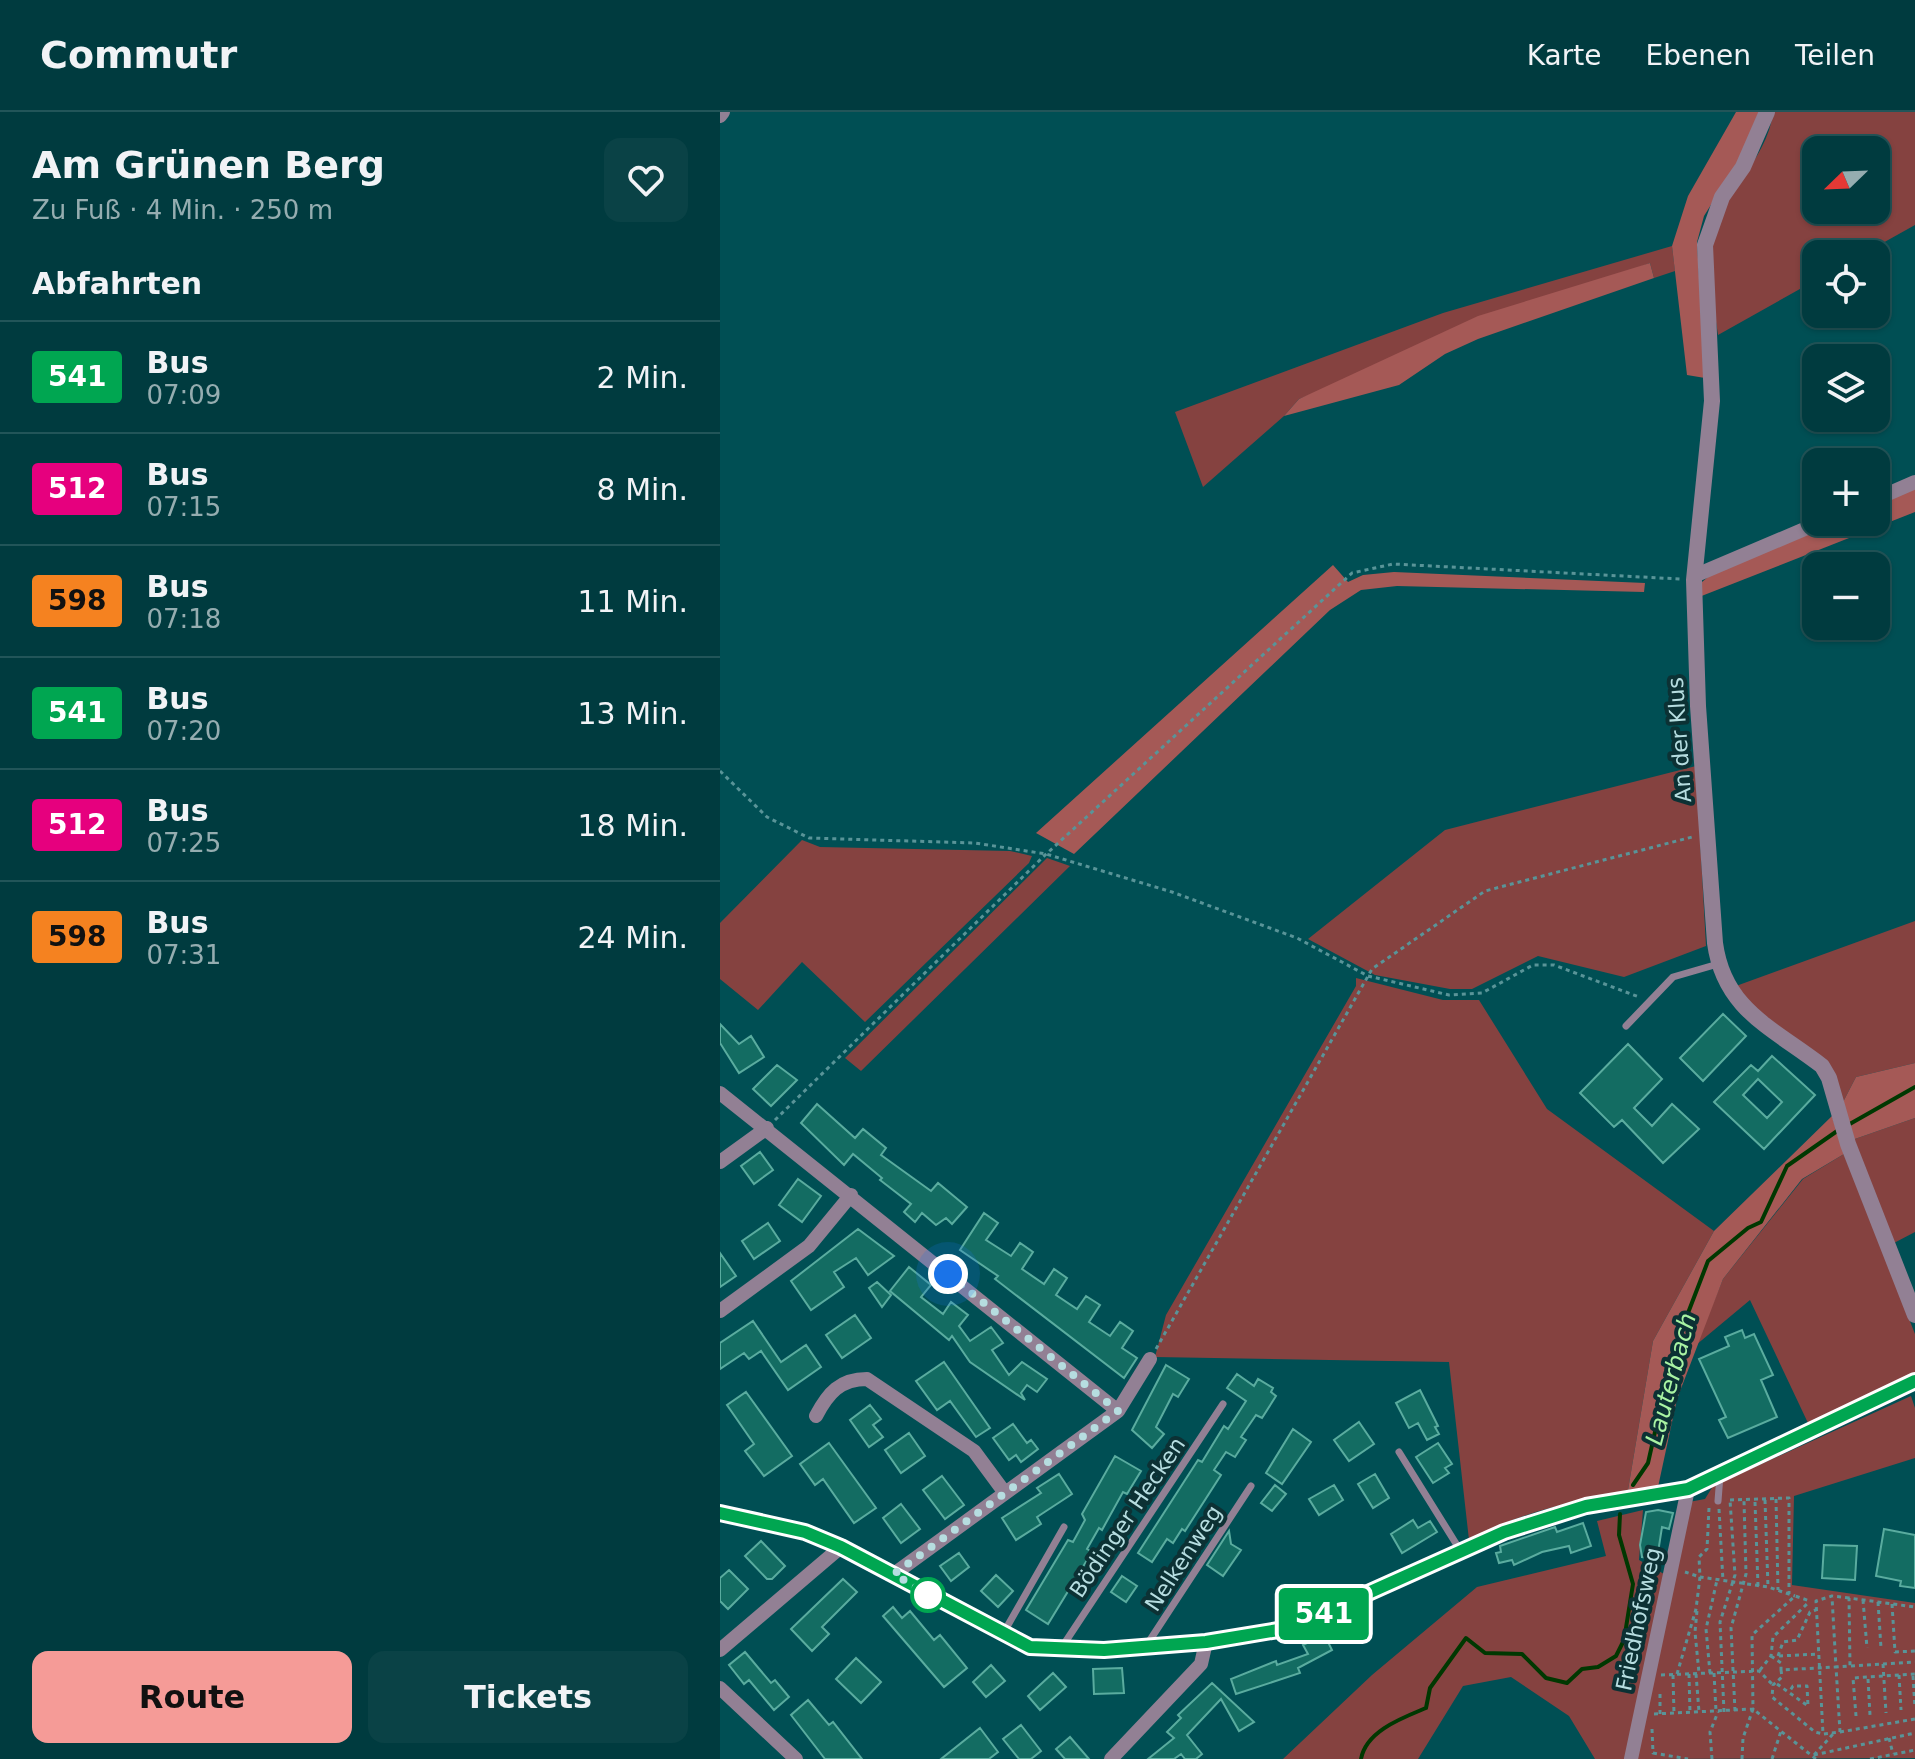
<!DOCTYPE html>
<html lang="de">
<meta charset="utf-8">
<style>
body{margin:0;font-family:"DejaVu Sans",sans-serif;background:#0a4246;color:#f1f3f6;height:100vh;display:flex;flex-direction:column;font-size:30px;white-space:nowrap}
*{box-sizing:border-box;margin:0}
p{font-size:26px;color:#95adb0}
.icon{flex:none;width:44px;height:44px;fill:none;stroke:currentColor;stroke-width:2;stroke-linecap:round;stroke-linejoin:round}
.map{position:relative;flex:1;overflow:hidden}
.sheet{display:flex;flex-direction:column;background:#003b3f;width:720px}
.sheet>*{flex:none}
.badge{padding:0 16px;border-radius:6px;font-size:28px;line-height:52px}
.needle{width:52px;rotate:247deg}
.controls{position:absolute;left:1082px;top:24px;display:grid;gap:16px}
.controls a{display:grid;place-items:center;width:88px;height:88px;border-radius:16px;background:#003b3f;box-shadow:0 2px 6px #0004,0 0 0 2px #225559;font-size:40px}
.you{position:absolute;width:40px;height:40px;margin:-20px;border:6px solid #fff;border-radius:50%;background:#1a73e8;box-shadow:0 0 0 12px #1a73e833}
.map>.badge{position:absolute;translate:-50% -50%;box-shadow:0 0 0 4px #fff}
h2{padding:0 32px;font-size:30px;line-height:72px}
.round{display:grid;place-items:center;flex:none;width:84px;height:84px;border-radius:16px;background:#0a4246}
.headline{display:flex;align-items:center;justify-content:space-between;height:136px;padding:0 32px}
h1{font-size:38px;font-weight:800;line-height:60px}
.primary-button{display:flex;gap:16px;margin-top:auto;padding:16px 32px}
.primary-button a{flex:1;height:92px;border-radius:16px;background:#f59b97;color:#111;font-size:32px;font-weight:800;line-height:92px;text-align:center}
.primary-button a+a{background:#0a4246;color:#f1f3f6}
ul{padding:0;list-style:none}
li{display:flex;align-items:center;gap:24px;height:112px;padding:0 32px;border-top:2px solid #225559}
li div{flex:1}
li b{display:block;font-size:30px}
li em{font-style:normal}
li .badge{min-width:88px;font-weight:700;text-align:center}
header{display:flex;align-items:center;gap:48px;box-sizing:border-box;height:112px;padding:0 40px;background:#003b3f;border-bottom:2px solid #225559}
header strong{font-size:38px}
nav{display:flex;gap:44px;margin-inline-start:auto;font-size:28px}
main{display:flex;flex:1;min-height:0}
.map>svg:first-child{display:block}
.green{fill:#854240;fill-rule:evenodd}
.forest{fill:#a55956}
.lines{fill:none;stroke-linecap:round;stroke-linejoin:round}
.stream{stroke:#003801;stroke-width:4}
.building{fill:#136c62;stroke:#5aac9f;stroke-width:2;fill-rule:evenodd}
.path{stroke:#599498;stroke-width:3;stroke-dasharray:4 4;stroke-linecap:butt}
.service{stroke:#928094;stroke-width:7}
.minor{stroke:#928094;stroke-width:14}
.tertiary{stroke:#928094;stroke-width:16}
.line-casing{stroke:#fff;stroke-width:18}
.line{stroke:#00a651;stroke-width:12}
.walk{stroke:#b6dde0;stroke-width:8;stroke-dasharray:0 14.4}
.stop-dot{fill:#fff;stroke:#00a651;stroke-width:4}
.labels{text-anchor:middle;stroke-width:8;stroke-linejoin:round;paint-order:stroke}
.street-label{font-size:22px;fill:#b6dde0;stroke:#0c3134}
.water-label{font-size:24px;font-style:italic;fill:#a9f4a3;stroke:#0c3134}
</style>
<header>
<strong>Commutr</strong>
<nav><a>Karte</a><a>Ebenen</a><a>Teilen</a></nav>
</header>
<main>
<section class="sheet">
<div class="headline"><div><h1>Am Grünen Berg</h1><p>Zu Fuß · 4 Min. · 250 m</p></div><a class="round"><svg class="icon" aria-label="heart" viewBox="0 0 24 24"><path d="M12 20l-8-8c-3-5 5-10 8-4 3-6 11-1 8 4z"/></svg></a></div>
<h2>Abfahrten</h2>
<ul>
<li><span class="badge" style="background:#00a651;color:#fff">541</span><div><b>Bus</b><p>07:09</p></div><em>2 Min.</em></li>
<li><span class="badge" style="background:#e6007e;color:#fff">512</span><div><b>Bus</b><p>07:15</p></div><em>8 Min.</em></li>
<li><span class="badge" style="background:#f58220;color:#111">598</span><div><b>Bus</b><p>07:18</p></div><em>11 Min.</em></li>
<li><span class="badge" style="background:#00a651;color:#fff">541</span><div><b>Bus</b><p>07:20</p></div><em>13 Min.</em></li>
<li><span class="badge" style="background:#e6007e;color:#fff">512</span><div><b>Bus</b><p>07:25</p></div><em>18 Min.</em></li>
<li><span class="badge" style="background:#f58220;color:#111">598</span><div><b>Bus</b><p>07:31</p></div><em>24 Min.</em></li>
</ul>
<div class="primary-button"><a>Route</a><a>Tickets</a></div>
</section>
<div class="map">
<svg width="1195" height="1647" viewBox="0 0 1195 1647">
<rect width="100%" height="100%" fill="#004f54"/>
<!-- green -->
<path class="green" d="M1053,0H1195V113L1143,142H1096V168L998,223C994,194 987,164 991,135C997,84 1048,49 1053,0ZM1096,38H1156V98H1096Z
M952,134L955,159L934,166L930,151L579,287L564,304L483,375L455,300L723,201Z
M976,654L986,834L904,865L818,844L752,877H730L655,863L588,827L725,718Z
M82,728L100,735L290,739L312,744L309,751L145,910L82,850L38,898L0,867V811Z
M327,746L350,754L141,959L125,946Z
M1195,809V951L1136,965L1121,994L1108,950L1034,897L1016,874Z
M636,866L723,888H759L827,997L994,1119L933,1229L908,1378C852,1390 799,1400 749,1428L729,1250L435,1245L446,1203L636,874Z
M1195,1006V1120L1172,1132L1132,1028Z
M1124,1042L1195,1222V1261L1088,1311L1030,1188L976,1233L1003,1167L1083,1067Z
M1191,1284L1195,1296V1346L1074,1384L1072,1473L1195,1491V1646L915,1647C932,1561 956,1477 969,1390L985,1387L993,1374Z
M923,1398L919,1448L944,1462L905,1647H875L849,1604L791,1565L743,1574L698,1647H563L652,1563L757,1475L886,1444L877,1409Z"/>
<!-- forest -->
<path class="forest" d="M1016,0H1039L1018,49L984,104L977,130L985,266L967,263L952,134L968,84Z
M930,151L934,166L758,227L725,242L679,273L564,304L579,287L758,204Z
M1195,376V400L979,485L982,470L994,460L1114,410H1156V392Z
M613,453L628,470L643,463L674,460L925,471L924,480L677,474L641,478L610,498L354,742L316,721Z
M1195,951V1006L1132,1028L1121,994L1136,965Z
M1112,1004L1124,1042L1082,1067L1003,1167L957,1287L938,1375L908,1378L933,1229L994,1119Z"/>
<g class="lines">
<!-- stream -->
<path class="stream" d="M1128,1013L1195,975
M913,1373L928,1351L953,1240L988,1149L1028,1116L1041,1110L1067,1054L1120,1017
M641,1647C646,1619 682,1606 706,1596L710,1576L746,1526L765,1541L802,1542L826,1566L847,1571L862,1557L878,1555L896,1544L904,1528L913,1472L899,1423L900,1402"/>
</g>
<!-- building -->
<path class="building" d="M1003,902L1026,924L983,969L960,946Z
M0,912L19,932L31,924L44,945L19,961L0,931Z
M908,932L942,967L914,996L932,1014L952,992L979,1017L943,1051L902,1008L894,1015L860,981Z
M1052,944L1095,983L1044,1037L994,990L1031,953L1038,959ZM1038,967L1062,990L1047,1006L1023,983Z
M57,953L77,968L51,994L33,977Z
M97,992L135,1026L143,1017L166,1036L161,1043L211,1079L218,1071L247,1095L232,1112L226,1106L216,1113L202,1101L195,1110L184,1100L191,1092L160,1068L162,1066L133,1042L124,1053L81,1011Z
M40,1040L53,1058L34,1072L21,1054Z
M78,1067L101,1084L82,1110L59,1093Z
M264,1101L278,1111L266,1128L291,1144L300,1131L313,1140L302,1157L324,1172L334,1157L347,1166L336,1183L357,1197L366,1184L380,1193L369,1210L390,1224L400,1210L413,1219L402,1236L417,1246L404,1266L275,1167L278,1164L240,1138Z
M48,1111L60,1129L34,1147L22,1129Z
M138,1117L174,1144L148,1163L136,1146L114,1160L124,1175L91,1198L71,1169Z
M0,1141L16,1164L0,1175Z
M189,1155L211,1173L201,1185L223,1202L231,1190L248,1203L239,1214L250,1229L271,1215L283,1231L272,1238L289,1263L302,1250L327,1267L317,1280L307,1273L301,1281L305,1288L250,1250L232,1224L229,1228L170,1179Z
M157,1170L171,1183L162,1195L149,1176Z
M135,1203L151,1226L122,1246L106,1223Z
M33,1209L61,1250L86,1233L101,1255L68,1278L41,1239L29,1247L24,1241L0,1257V1231Z
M1022,1218L1025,1226L1034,1222L1053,1263L1041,1268L1057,1305L1008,1326L999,1308L1006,1305L979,1247L1009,1234L1005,1225Z
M224,1250L270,1316L256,1325L230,1289L217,1298L196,1269Z
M446,1253L469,1267L458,1285L453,1282L436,1315L444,1322L432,1336L412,1318Z
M517,1262L534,1274L538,1267L553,1276L551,1280L556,1284L542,1306L536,1303L521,1325L526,1328L515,1345L506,1340L494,1358L501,1363L465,1419L462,1417L453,1431L447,1427L432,1450L418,1441L478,1348L482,1350L504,1314L508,1317L526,1289L507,1276Z
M700,1278L718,1314L715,1315L719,1322L707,1328L698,1311L689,1316L676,1291Z
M26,1280L72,1344L44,1364L25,1339L34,1332L7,1293Z
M150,1293L161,1307L153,1313L163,1325L149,1335L130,1308Z
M639,1310L654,1332L629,1349L614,1328Z
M293,1312L307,1331L311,1328L318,1337L301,1350L296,1343L289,1348L273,1326Z
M573,1317L591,1330L562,1372L546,1361Z
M189,1321L205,1344L181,1361L165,1338Z
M109,1331L156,1396L134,1411L103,1367L95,1373L80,1352Z
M718,1331L732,1352L725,1356L729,1361L713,1371L696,1345Z
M395,1344L421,1359L407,1382L403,1380L382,1418L379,1416L367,1437L372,1440L328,1512L306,1498L348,1428L353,1430L365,1408L362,1402Z
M339,1362L352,1382L317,1405L321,1412L296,1428L282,1406L321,1381L317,1376Z
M655,1362L669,1386L653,1396L638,1372Z
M222,1364L244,1393L225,1407L203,1378Z
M555,1373L566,1382L552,1399L541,1391Z
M614,1373L623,1388L599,1403L589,1387Z
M181,1392L200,1417L181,1431L163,1406Z
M938,1398L953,1401L949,1417L942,1415L937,1447L922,1445L920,1433L926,1400Z
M693,1408L698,1416L710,1409L717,1420L682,1441L671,1422Z
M863,1411L871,1434L851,1441L849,1434L822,1440L794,1453L792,1448L779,1451L776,1441L781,1440L780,1434L835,1415L837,1420Z
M1164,1417L1195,1423V1476L1180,1474L1181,1469L1156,1464Z
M509,1419L511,1432L521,1438L503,1464L487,1453Z
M41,1429L65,1454L52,1467H47L25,1444Z
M1104,1433L1137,1434L1135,1468L1102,1466Z
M239,1441L249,1455L231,1469L220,1454Z
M9,1458L28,1477L8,1497L0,1489V1466Z
M276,1463L293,1479L278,1495L261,1479Z
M402,1464L417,1474L406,1490L391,1480Z
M123,1467L137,1480L102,1515L109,1522L92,1539L71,1517Z
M173,1495L182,1506L190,1499L214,1528L220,1523L247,1556L224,1575L163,1504Z
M604,1522L612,1538L578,1556L580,1561L516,1582L511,1567L556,1549L557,1553L588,1542L583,1533Z
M25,1540L51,1571L55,1568L69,1585L54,1598L29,1568L24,1572L9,1553Z
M136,1546L161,1570L141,1591L116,1567Z
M271,1553L285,1569L266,1585L253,1570Z
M402,1556L404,1581L374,1582L373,1557Z
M333,1561L346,1575L320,1598L308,1584Z
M492,1571L534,1610L519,1619L501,1587L467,1623L482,1642L476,1647H465L461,1642L454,1647H428L454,1626L447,1620L461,1606L458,1603Z
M88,1588L109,1613L113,1610L142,1647H105L71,1603Z
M301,1613L321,1639L311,1647H299L283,1627Z
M260,1616L278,1640L269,1647H221Z
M350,1625L369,1647H345L336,1637Z"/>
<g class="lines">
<!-- path -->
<path class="path" d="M0,659L47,705L89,726L255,731L326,742L452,780L577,826L648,864L729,883L762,881L813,853H834L919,885
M55,1008L323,745L632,461L673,452L960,467
M436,1237L652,857L765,779L972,725
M1056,1387L1058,1478
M1010,1388L1069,1386V1482
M1045,1388L1048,1475
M1035,1390L1038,1474
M989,1396L987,1437L979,1445L980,1465L1048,1475L1075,1484
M999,1397L1003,1469
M1129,1486L1112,1484L1096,1489L1103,1622L1120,1620L1116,1555L1130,1554L1129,1486L1195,1495
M1143,1488L1147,1536
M1158,1490L1161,1536
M1172,1492L1175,1540L1195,1539
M977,1499L975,1520L979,1561
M1051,1544L1061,1551V1558L1116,1555L1112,1485
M1058,1544L1063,1530L1077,1528L1090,1500L1096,1498
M1059,1544L1099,1542
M1163,1552L1166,1601
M1131,1554L1195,1550
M1040,1558L1051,1544L1053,1525L1089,1490
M1061,1558L1062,1565L1053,1573L1052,1585L1095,1620L1103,1622
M990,1561L986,1517L997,1468
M994,1561L996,1599
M957,1562L976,1497L980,1465L965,1460
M969,1562L970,1601
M976,1562L979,1600
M941,1563L1039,1559L1053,1573
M953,1563L954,1602
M1179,1563L1181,1598
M1193,1564L1195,1596
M1148,1567L1150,1603
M1057,1572L1088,1594L1087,1574H1073L1069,1580
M940,1582V1602
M1015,1599L1011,1516L1026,1462L1024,1389
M1004,1600L1000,1510L1015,1463L1010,1388
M934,1602L1033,1597L1032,1523L1075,1484L1090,1489
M1136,1604L1133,1566L1195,1562
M932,1617L933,1641L968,1647
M1120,1620L1195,1607
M1169,1626L1173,1642
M1094,1643L1113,1622
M1094,1643L1195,1621
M992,1647L990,1620L998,1600
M1022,1647L1023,1626L1033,1597L1096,1647
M1052,1647L1061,1619
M1150,1647L1195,1638"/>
<!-- service -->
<path class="service" d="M906,914L953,865L998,852
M679,1340L740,1438
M998,1389L1000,1363
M284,1520L344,1415
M428,1531L531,1374
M342,1535L503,1292"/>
<!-- minor -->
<path class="minor" d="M0,4L3,0
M1156,387L1195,370
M974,464L1101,410
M0,981L398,1299L174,1462
M0,1050L47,1016
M0,1199L89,1134L131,1083
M398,1299L430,1247
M96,1304C108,1281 120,1267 147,1267L254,1339L285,1381
M0,1538L121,1435
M0,1576L76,1647
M391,1647L481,1552L486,1530
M911,1647L968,1377"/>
<!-- tertiary -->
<path class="tertiary" d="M1047,0L1023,55L1002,85L985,133L992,289L974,468L978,594L995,831C1004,898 1053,916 1102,954L1109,966L1128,1032L1195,1203
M0,1401L85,1420L121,1435L310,1535L384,1538L486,1530L570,1516L784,1420L866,1394L968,1377L1195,1269"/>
</g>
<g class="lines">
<!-- line casing -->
<g class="line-casing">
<path id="line" d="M0,1401L85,1420L121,1435L310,1535L384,1538L486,1530L570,1516L784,1420L866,1394L968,1377L1195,1269"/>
</g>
<!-- line -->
<use href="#line" class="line"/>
<!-- walk -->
<path class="walk" d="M208,1483L174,1462L398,1299L228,1162"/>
</g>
<!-- markers -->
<circle class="stop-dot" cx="208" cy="1483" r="16"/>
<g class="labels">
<!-- street labels -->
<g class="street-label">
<text transform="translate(959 628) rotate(-94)" y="8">An der Klus</text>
<text transform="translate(407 1405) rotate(-56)" y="8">Bödinger Hecken</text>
<text transform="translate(463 1446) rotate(-57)" y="8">Nelkenweg</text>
<text transform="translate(918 1507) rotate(-78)" y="8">Friedhofsweg</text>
</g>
<!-- water labels -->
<g class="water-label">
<text transform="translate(951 1267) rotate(-75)" y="8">Lauterbach</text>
</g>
</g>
</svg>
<div class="controls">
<a><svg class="needle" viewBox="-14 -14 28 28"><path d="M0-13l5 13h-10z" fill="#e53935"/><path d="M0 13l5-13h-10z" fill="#95adb0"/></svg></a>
<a><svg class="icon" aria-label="locate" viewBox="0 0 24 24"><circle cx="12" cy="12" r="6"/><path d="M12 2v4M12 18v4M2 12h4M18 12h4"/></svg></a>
<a><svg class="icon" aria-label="layers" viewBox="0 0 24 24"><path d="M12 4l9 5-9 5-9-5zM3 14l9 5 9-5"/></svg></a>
<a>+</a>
<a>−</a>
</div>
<div class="you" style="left:228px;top:1162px"></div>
<b class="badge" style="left:604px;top:1502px;background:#00a651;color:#fff">541</b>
</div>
</main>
